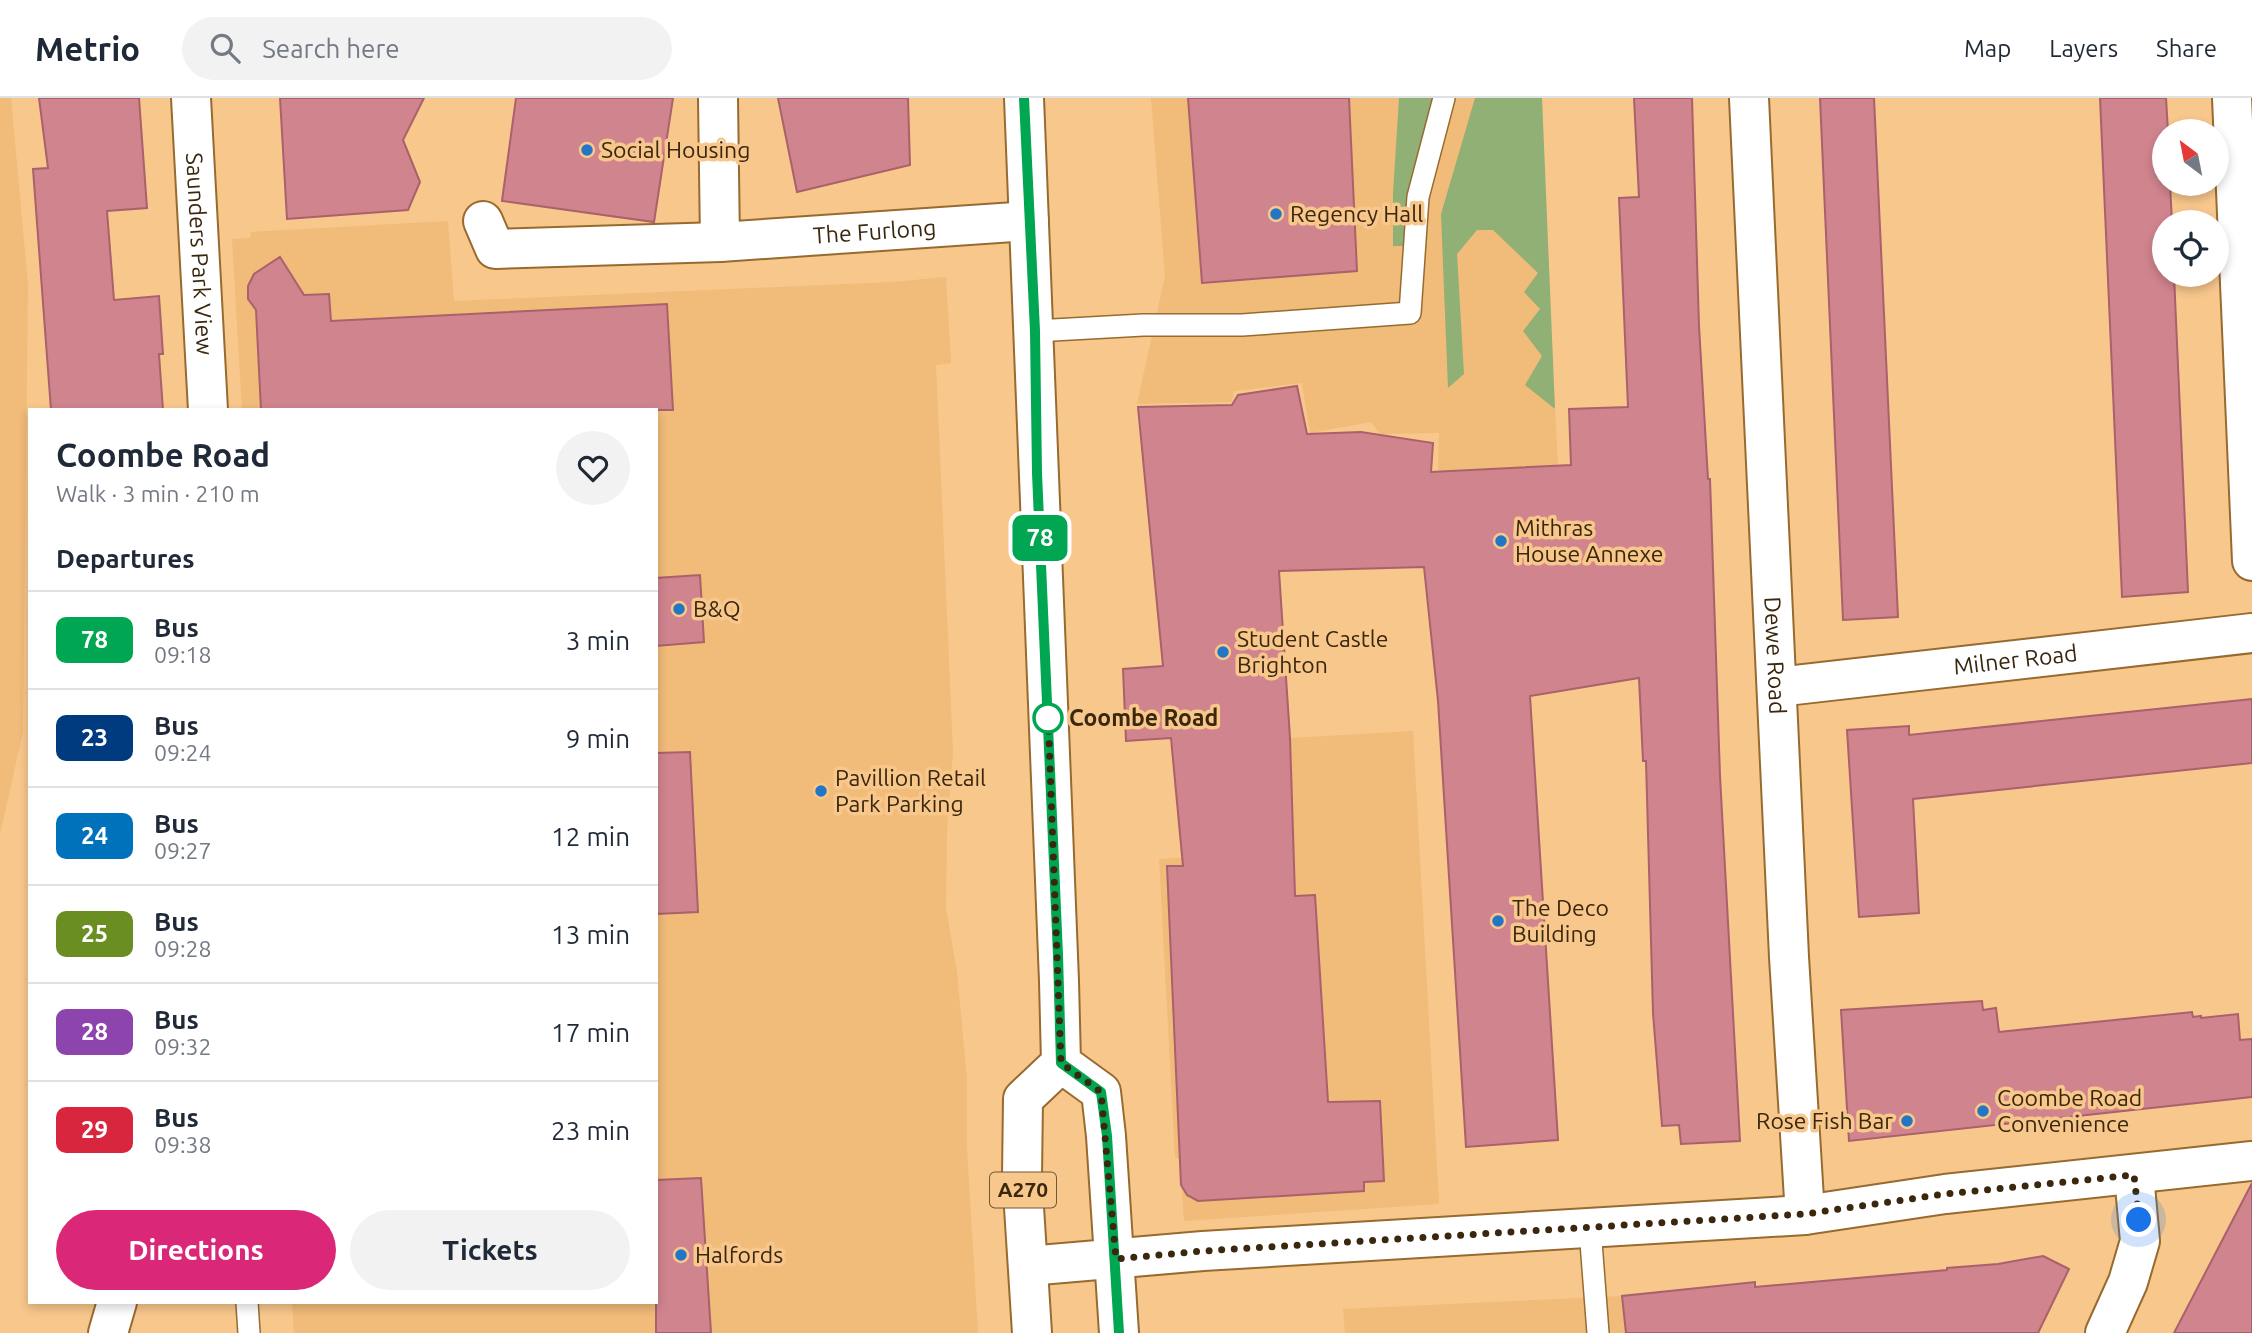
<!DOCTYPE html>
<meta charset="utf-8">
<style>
body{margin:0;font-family:Ubuntu,sans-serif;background:#f2f2f3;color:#1f2937;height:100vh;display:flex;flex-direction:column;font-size:26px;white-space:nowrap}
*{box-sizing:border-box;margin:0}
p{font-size:23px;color:#747a83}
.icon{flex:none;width:38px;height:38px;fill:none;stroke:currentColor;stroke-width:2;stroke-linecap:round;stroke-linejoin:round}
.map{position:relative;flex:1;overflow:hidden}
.drawer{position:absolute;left:28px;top:310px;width:630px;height:896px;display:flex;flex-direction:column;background:#fff;border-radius:0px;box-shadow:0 4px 10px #0003}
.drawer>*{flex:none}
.badge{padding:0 14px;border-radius:10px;font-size:24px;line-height:46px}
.needle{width:46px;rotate:328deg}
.buttons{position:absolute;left:2152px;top:21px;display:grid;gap:14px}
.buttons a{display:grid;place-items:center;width:77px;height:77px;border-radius:50%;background:#fff;box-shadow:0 4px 10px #0003;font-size:35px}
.you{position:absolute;width:35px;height:35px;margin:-18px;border:5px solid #fff;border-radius:50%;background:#1a73e8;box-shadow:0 0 0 10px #1a73e833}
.map>.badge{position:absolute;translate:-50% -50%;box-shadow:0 0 0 4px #fff}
h2{padding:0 28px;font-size:26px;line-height:63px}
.round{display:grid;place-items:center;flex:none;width:74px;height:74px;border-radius:37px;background:#f2f2f3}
.overview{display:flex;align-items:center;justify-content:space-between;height:119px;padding:0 28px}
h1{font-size:33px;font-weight:600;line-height:52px}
.primary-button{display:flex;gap:14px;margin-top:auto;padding:14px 28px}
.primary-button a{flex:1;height:80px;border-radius:42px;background:#db2777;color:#fff;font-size:28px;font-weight:600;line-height:80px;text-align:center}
.primary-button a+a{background:#f2f2f3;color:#1f2937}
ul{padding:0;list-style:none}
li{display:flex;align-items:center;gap:21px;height:98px;padding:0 28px;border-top:2px solid #e0e1e3}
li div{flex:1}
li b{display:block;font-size:26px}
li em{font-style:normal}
li .badge{min-width:77px;font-weight:700;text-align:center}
header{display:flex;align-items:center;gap:42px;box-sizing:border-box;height:98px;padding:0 35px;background:#fff;border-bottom:2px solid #e0e1e3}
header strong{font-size:33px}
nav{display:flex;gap:38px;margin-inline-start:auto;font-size:24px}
.search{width:490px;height:63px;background:#f2f2f3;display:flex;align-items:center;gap:18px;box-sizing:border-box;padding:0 24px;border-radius:38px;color:#747a83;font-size:26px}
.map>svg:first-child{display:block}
.built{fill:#f1bb79}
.green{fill:#90b075}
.building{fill:#d0848e;stroke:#a9616b;stroke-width:2}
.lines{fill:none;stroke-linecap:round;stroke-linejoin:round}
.lane-casing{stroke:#976b30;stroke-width:24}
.street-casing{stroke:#976b30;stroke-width:42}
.primary-casing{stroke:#976b30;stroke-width:42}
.lane{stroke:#fff;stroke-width:21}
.street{stroke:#fff;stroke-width:38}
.primary{stroke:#fff;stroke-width:38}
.line-casing{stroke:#fff;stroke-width:16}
.line{stroke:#00a651;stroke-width:10}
.walk{stroke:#3a270e;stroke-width:7;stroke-dasharray:0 12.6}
.poi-dot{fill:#2376c5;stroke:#f8c78c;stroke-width:2.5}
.stop-dot{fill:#fff;stroke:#00a651;stroke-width:3.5}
.labels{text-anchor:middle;stroke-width:7;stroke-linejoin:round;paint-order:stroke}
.shield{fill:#f8c78c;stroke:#735734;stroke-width:2}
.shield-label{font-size:21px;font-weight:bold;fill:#3a270e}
.poi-label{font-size:23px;fill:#3a270e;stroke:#f8c78c;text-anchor:start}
.street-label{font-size:23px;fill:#3a270e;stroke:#f8c78c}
.stop-label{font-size:23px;font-weight:bold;fill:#3a270e;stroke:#f8c78c;text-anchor:start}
</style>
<header>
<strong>Metrio</strong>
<div class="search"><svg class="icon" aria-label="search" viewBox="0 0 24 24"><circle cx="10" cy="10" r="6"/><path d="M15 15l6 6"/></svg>Search here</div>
<nav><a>Map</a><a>Layers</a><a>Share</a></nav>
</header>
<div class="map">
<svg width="2252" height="1235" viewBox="0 0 2252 1235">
<rect width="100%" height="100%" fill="#f8c78c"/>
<!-- built -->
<path class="built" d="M0,0H11L28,187L23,634L0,736Z
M1151,0H1542L1547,160L1565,499L1438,377L1439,335L1380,336L1371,324L1310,335L1302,285L1234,293L1232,304L1137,306L1165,178Z
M448,123L454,203L892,184L946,179L951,265L936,267L953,654L947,731L946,810L957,874L967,981V1050L978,1235H294L292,1204H656V312L242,311L232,141L250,140L251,134Z
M1413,633L1439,1106L1184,1123L1180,1060H1175L1159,761L1294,754L1290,640Z
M1622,1198L1626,1235H1345L1343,1211Z"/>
<!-- green -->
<path class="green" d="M1399,0H1444L1414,148H1393V95Z
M1475,0H1542L1555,311L1525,287L1542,258L1523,233L1540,211L1524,194L1538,175L1493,132H1477L1457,156L1464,276L1448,290L1441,116Z"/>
<!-- building -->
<path class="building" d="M39,0H139L147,110L107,113L114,202L159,198L163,256H159L163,312H51L33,71L48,70Z
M280,0H424L403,42L420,84L408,112L287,121Z
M516,0H673L654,124L502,103Z
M778,0H908L910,67L797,94Z
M1188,0H1349L1357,173L1202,185Z
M1634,0H1692L1699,228L1708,381H1710L1720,678L1740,1043L1681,1046L1679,1027L1662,1028L1653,915L1646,663H1643L1639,580L1530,598L1558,1042L1466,1049L1438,603L1424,469L1279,473L1290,640L1295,798L1315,797L1328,1004L1380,1003L1384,1083L1364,1084V1093L1198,1103L1187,1097L1181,1087L1167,768H1183L1171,640L1126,643L1123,571L1163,568L1138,309L1232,307L1238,297L1297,288L1307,336L1361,334L1433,345L1431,374L1571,367L1569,311L1628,309L1619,100L1639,99Z
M1820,0H1874L1898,519L1843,522Z
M2100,0H2166L2168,33H2165V86H2170L2172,124H2165V177H2174L2188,494L2122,499Z
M280,159L304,197L329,196L331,223L667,206L673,312H261L256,212L248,201V188L254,176Z
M700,477L704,544L656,548V480Z
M2252,601V665L1913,701L1919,815L1859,819L1847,632L1909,628V637Z
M690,654L698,814L656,816V655Z
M1982,903L1983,912L1996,910L1999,934L2192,914L2193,919L2201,918V920L2238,916L2240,942L2252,941V999L1849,1043L1841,912Z
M701,1080L711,1235H656V1082Z
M2252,1085V1235H2174Z
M2043,1158L2069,1171L2038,1235H1626L1622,1198L1755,1184V1189L1947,1172V1170L1998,1166Z"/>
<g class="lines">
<!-- lane casing -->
<g class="lane-casing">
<path id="lane" d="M1035,233L1143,227H1242L1410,215L1418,99L1444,0
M1590,1131L1598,1235
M247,1204L249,1235"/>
</g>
<!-- street casing -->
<g class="street-casing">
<g id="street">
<path id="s1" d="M191,0L208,312"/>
<path id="s2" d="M718,0L720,144L1029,123"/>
<path id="s3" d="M1749,0L1789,859L1805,1117"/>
<path d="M2232,0L2252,463"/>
<path d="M483,123L495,151L720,144"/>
<path id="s4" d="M1777,589L2252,535"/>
<path d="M1028,1168L1203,1153L1805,1117L1945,1096L2252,1063"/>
<path d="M108,1235L117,1204"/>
<path d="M2105,1235L2128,1184L2140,1143L2134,1077"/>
</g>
</g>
<!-- primary casing -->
<g class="primary-casing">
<path id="primary" d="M1024,0C1036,294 1047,589 1059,883L1061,965L1023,1001L1022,1078L1032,1235
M1061,965L1101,994L1106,1038L1119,1235"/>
</g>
<!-- lane -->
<use href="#lane" class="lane"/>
<!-- street -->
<use href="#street" class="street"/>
<!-- primary -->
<use href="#primary" class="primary"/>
</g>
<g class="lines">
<!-- line casing -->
<g class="line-casing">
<path id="line" d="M1024,0L1035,233L1037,375L1058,857L1061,965L1101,994L1107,1038L1119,1235"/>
</g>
<!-- line -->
<use href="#line" class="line"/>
<!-- walk -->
<path class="walk" d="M1048,620V614L1061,965L1101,994L1116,1161L1203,1153L1805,1116L1945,1096L2134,1077L2139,1122"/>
</g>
<!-- markers -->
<g class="poi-dot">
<circle cx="587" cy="52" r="7"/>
<circle cx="1276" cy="116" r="7"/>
<circle cx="1501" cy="443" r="7"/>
<circle cx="679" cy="511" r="7"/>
<circle cx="1223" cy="554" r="7"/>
<circle cx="821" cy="693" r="7"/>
<circle cx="1498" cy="823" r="7"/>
<circle cx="1983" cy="1013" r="7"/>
<circle cx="1907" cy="1023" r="7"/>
<circle cx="681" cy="1157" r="7"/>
</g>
<circle class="stop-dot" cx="1048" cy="620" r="14"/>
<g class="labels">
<!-- shield labels -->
<rect class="shield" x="990" y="1074.5" width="66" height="35" rx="5"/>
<g class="shield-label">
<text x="1023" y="1099">A270</text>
</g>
<!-- poi labels -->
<g class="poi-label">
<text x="601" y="60">Social Housing</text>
<text x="1290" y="124">Regency Hall</text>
<text x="1515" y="438">Mithras<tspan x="1515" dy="26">House Annexe</tspan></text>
<text x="693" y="519">B&amp;Q</text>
<text x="1237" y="549">Student Castle<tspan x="1237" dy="26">Brighton</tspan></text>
<text x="835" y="688">Pavillion Retail<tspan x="835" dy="26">Park Parking</tspan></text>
<text x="1512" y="818">The Deco<tspan x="1512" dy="26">Building</tspan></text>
<text x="1997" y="1008">Coombe Road<tspan x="1997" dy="26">Convenience</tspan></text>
<text x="1893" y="1031" text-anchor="end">Rose Fish Bar</text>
<text x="695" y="1165">Halfords</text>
</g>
<!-- street labels -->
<g class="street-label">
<text dy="8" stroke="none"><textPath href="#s2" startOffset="299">The Furlong</textPath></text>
<text dy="8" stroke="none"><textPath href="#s1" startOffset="156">Saunders Park View</textPath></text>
<text dy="8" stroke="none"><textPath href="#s3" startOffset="558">Dewe Road</textPath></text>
<text dy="8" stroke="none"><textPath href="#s4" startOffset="240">Milner Road</textPath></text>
</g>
<!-- stop labels -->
<g class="stop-label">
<text x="1069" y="628">Coombe Road</text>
</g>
</g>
</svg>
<div class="buttons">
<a><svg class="needle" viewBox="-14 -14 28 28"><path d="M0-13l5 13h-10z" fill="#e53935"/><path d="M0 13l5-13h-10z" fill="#747a83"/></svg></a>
<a><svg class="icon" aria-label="locate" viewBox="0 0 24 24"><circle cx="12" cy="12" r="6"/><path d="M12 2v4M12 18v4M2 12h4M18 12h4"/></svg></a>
</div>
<div class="you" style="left:2139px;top:1122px"></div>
<b class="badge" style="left:1040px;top:440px;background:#00a651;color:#fff">78</b>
<section class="drawer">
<div class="overview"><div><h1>Coombe Road</h1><p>Walk · 3 min · 210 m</p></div><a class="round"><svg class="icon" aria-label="heart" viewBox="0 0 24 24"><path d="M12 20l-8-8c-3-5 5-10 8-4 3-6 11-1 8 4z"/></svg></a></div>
<h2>Departures</h2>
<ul>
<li><span class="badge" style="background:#00a651;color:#fff">78</span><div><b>Bus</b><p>09:18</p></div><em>3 min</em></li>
<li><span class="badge" style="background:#003b80;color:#fff">23</span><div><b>Bus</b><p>09:24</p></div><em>9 min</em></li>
<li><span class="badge" style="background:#0072bc;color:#fff">24</span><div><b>Bus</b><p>09:27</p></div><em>12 min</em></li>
<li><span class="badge" style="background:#6b8e23;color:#fff">25</span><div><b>Bus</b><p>09:28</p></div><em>13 min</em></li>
<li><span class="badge" style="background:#8e44ad;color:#fff">28</span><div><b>Bus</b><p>09:32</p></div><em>17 min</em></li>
<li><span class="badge" style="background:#d7263d;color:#fff">29</span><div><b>Bus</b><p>09:38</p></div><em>23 min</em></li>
</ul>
<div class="primary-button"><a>Directions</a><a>Tickets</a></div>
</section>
</div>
